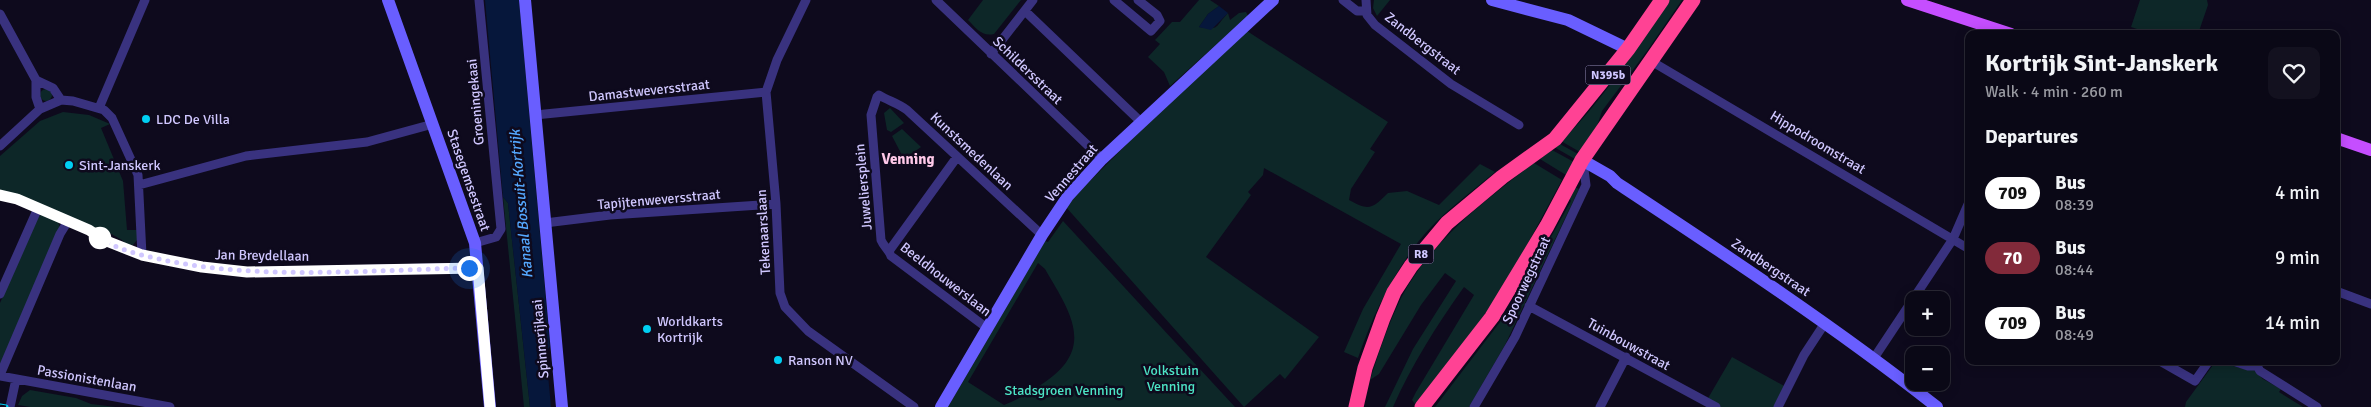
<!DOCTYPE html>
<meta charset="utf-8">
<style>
body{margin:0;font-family:Signika,sans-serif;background:#13111f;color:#f1f3f6;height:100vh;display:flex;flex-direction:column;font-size:19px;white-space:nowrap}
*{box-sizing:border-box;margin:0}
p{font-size:16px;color:#999aa1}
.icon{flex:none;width:28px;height:28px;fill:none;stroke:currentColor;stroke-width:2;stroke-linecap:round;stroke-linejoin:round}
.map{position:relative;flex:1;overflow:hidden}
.side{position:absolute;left:1965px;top:30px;width:375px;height:335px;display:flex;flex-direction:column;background:#0a0816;border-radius:10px;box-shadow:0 2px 12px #0003,0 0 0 1px #2a2935}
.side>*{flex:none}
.badge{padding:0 10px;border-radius:16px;font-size:18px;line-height:32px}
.fabs{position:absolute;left:1905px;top:291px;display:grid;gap:10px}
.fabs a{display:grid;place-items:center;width:45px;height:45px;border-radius:10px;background:#0a0816;box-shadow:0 2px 12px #0003,0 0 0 1px #2a2935;font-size:25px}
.you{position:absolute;width:25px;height:25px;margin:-12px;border:4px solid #fff;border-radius:50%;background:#1a73e8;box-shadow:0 0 0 8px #1a73e833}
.map>.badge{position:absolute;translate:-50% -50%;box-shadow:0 0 0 2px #fff}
h2{padding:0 20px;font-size:19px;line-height:45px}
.round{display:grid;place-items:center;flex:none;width:52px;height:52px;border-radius:10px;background:#13111f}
.summary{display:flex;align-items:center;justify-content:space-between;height:85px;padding:0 20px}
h1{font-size:24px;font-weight:700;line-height:38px}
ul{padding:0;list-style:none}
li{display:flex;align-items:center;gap:15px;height:65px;padding:0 20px}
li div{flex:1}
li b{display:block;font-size:19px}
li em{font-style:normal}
li .badge{min-width:55px;font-weight:700;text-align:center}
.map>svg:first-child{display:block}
.green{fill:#0d2728;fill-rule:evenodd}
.water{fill:#06173b}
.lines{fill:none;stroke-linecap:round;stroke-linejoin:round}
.street{stroke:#39327f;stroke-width:9}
.secondary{stroke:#695eff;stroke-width:12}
.primary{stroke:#c54eff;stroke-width:12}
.highway{stroke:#ff4294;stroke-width:15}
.rail-casing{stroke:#00cff2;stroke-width:5}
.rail{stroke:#0e0a1d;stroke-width:3;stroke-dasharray:9;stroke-linecap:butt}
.line-casing{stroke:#fff;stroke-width:11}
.line{stroke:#fff;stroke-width:8}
.walk{stroke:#d0c7ff;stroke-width:5;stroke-dasharray:0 9}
.poi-dot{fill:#00cff2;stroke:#0e0a1d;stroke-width:2}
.stop-dot{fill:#fff;stroke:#fff;stroke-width:2.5}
.labels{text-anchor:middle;stroke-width:5;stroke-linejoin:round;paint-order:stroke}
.shield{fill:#0e0a1d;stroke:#968ebb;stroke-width:1}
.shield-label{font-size:12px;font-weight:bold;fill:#d0c7ff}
.street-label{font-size:14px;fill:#d0c7ff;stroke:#0e0a1d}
.poi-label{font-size:14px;fill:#d0c7ff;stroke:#0e0a1d;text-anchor:start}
.park-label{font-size:14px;fill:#4de5c6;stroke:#0e0a1d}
.neighbourhood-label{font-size:15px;font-weight:bold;fill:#ffc9e9;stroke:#0e0a1d}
.water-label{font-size:15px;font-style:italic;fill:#55a8ff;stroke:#0e0a1d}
</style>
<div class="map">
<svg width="2371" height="407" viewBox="0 0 2371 407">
<rect width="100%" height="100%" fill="#0e0a1d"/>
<!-- green -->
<path class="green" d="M983,0H1021L994,34C982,37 976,28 968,20Z
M1199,0H1210L1219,6L1208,14L1199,27C1220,30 1214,28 1228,13L1230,20L1239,13L1246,12L1248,16L1170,86L1164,72L1148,57L1160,44L1155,40L1172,22H1180Z
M1374,0H1390L1377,16L1373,8Z
M1669,0H1682L1647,51L1602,111L1597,126L1580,152L1561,141C1603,102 1636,46 1669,0Z
M2140,0H2207L2208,5L2198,34H2152L2131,27Z
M1247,31L1388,122L1370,149L1375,152L1351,189L1349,200C1369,211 1372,209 1388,193L1407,191L1439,205L1480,164L1495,172C1469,194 1439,215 1418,242C1391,277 1372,317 1358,358L1344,352L1363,309L1401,244L1264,168L1263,175L1248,192L1251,195L1206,257L1319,337L1285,379L1280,374L1244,407L1065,206L1137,134Z
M40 95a6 6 0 1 1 12 0a6 6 0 1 1-12 0Z
M890,108L904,123L891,132L887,130L884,113Z
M63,112L89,115L110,124L101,128L123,181L127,230H137V240L133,245H127L122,240L99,227L95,228L16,194L0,191V156L40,121Z
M902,129L921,147L904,159L892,136Z
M1558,143L1578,154L1575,159L1554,147Z
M1552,150L1574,162L1566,175L1540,159Z
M1534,163L1562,180L1507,282L1452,361L1415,404L1412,400L1416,392L1474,295L1464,287C1437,325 1412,364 1393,407H1385L1413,349L1456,281L1445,273L1421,305L1379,374L1370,380C1379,352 1388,325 1401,298C1431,241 1484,201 1534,163Z
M1575,187L1579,189L1505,345L1469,407H1435L1500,322L1527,280L1571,201L1569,197Z
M503,197L508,203L530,407H524Z
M42,214L58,221L60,228L0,365V303L37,218Z
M1063,221L1235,407H948L1045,241L1048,242ZM1038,263L1045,269C1070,312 1096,347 1045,382C1031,392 1019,399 1004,405L968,382Z
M1732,357L1786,387L1774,407H1720L1707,400Z
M2220,362L2240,368L2253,369L2263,379L2281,389L2279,392L2303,407H2185L2186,402L2213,365Z
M30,390L76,398L91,404L116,407H30L18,405L22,396Z"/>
<!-- water -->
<path class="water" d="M485,0H519L550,346L546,353L551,407H530L508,203L503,197Z
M1219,6L1228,13L1211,30L1199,27L1208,14Z"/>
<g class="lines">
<!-- street -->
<path class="street" d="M806,0L777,60L766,92L776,204L780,293L785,307L808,331L914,407
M936,0L1102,159
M1114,0L1151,31L1160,21L1157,15L1138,0
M1343,0L1357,11H1366
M1366,0L1367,15L1375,25L1451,84L1519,125
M1025,11L1141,122
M0,14L36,80V97L40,109
M991,54L1033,0
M1651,61L1969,249
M36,80L53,88L61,100
M99,108L145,0
M535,115L766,92
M0,146L40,109L61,100L73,101L104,110L112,118L138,175L142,255
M139,185L246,156L367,142L433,124
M0,195L17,199L89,230L104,240L142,255L202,267L247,272L478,267
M545,223L610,215L776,204
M475,243L496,237L501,229L479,0
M889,251L957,157
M2336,291L2371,304
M0,294L38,208
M1529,306L1716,407
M987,328L891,256C889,250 884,247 881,240L871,115L877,97L879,95C889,101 898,103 907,110L1042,235
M1874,358L1953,239L1969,202
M2160,361L2195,381L2209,361
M2233,361L2248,366H2257L2260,371L2317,407
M0,375L60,234L68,221
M0,376L170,407
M10,407L16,379
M1474,407L1515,337L1586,185L1583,162
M1600,407L1626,357
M1778,407L1804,355L1825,323"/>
<!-- secondary -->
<path class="secondary" d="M388,0L475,243L490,407
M525,0L562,407
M1492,0L1568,20L1628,49
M1582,160L1610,176L1617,183C1726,255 1834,326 1937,407
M941,407L1042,235L1068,196L1102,159L1273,0"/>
<!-- primary -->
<path class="primary" d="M1907,0L2011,34
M2336,138L2371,150"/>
<!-- highway -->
<path class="highway" d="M1356,407L1365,368L1383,318L1394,292L1411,266L1447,223L1502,177L1555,139L1628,49L1662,0
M1422,407L1492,317L1547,226L1582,160L1693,0"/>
<!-- rail casing -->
<g class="rail-casing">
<path id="rail" d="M0,406L6,407"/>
</g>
<!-- rail -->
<use href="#rail" class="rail"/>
</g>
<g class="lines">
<!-- line casing -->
<g class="line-casing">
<path id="line" d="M0,195L17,199L89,230L104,240L142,255L202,267L247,272L478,268L490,407"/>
</g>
<!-- line -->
<use href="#line" class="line"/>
<!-- walk -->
<path class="walk" d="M100,238C120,251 145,256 168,261C266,280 369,270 469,268"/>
</g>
<!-- markers -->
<g class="poi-dot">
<circle cx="146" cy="119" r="5"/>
<circle cx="69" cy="165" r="5"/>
<circle cx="647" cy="329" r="5"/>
<circle cx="778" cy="360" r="5"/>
</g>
<circle class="stop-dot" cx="100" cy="238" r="10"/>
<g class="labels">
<!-- shield labels -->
<g class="shield">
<rect x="1585.5" y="65.5" width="45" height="19" rx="4"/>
<rect x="1408.5" y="244.5" width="25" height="19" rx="4"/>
</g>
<g class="shield-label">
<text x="1608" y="79">N395b</text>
<text x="1421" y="258">R8</text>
</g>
<!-- street labels -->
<g class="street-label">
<text transform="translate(1423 43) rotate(38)" y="5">Zandbergstraat</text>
<text transform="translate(1028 70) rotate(44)" y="5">Schildersstraat</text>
<text transform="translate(649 90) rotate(-6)" y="5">Damastweversstraat</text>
<text transform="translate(475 102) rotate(-95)" y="5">Groeningekaai</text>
<text transform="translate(1818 142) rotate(31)" y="5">Hippodroomstraat</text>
<text transform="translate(972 151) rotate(43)" y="5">Kunstsmedenlaan</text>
<text transform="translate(1071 173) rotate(-49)" y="5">Vennestraat</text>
<text transform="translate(469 180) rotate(71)" y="5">Stasegemsestraat</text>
<text transform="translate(863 187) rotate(-95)" y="5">Juweliersplein</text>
<text transform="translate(659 199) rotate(-5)" y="5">Tapijtenweversstraat</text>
<text transform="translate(763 232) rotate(-93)" y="5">Tekenaarslaan</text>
<text transform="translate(262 255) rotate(1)" y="5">Jan Breydellaan</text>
<text transform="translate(1771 267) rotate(34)" y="5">Zandbergstraat</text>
<text transform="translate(946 279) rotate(38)" y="5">Beeldhouwerslaan</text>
<text transform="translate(1526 280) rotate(-65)" y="5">Spoorwegstraat</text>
<text transform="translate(540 339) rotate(-95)" y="5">Spinnerijkaai</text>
<text transform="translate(1629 344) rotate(29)" y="5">Tuinbouwstraat</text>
<text transform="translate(87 378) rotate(10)" y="5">Passionistenlaan</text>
</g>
<!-- poi labels -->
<g class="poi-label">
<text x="156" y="124">LDC De Villa</text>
<text x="79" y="170">Sint-Janskerk</text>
<text x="657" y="326">Worldkarts<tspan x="657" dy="16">Kortrijk</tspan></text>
<text x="788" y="365">Ranson NV</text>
</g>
<!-- park labels -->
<g class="park-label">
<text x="1171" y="375">Volkstuin<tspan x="1171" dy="16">Venning</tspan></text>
<text x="1064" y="395">Stadsgroen Venning</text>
</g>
<!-- neighbourhood labels -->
<g class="neighbourhood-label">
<text x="908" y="164">Venning</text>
</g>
<!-- water labels -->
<g class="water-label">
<text transform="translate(521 204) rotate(-95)" y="5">Kanaal Bossuit-Kortrijk</text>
</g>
</g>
</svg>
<div class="fabs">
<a>+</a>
<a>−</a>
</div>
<div class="you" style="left:469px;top:268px"></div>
<section class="side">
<div class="summary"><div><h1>Kortrijk Sint-Janskerk</h1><p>Walk · 4 min · 260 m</p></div><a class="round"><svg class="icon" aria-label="heart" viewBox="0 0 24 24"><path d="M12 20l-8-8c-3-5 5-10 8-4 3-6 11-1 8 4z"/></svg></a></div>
<h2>Departures</h2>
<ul>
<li><span class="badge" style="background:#fff;color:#111">709</span><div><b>Bus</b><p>08:39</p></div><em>4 min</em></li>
<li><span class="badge" style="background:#822a3a;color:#fff">70</span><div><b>Bus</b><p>08:44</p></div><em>9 min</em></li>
<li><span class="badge" style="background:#fff;color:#111">709</span><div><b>Bus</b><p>08:49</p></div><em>14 min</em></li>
</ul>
</section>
</div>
